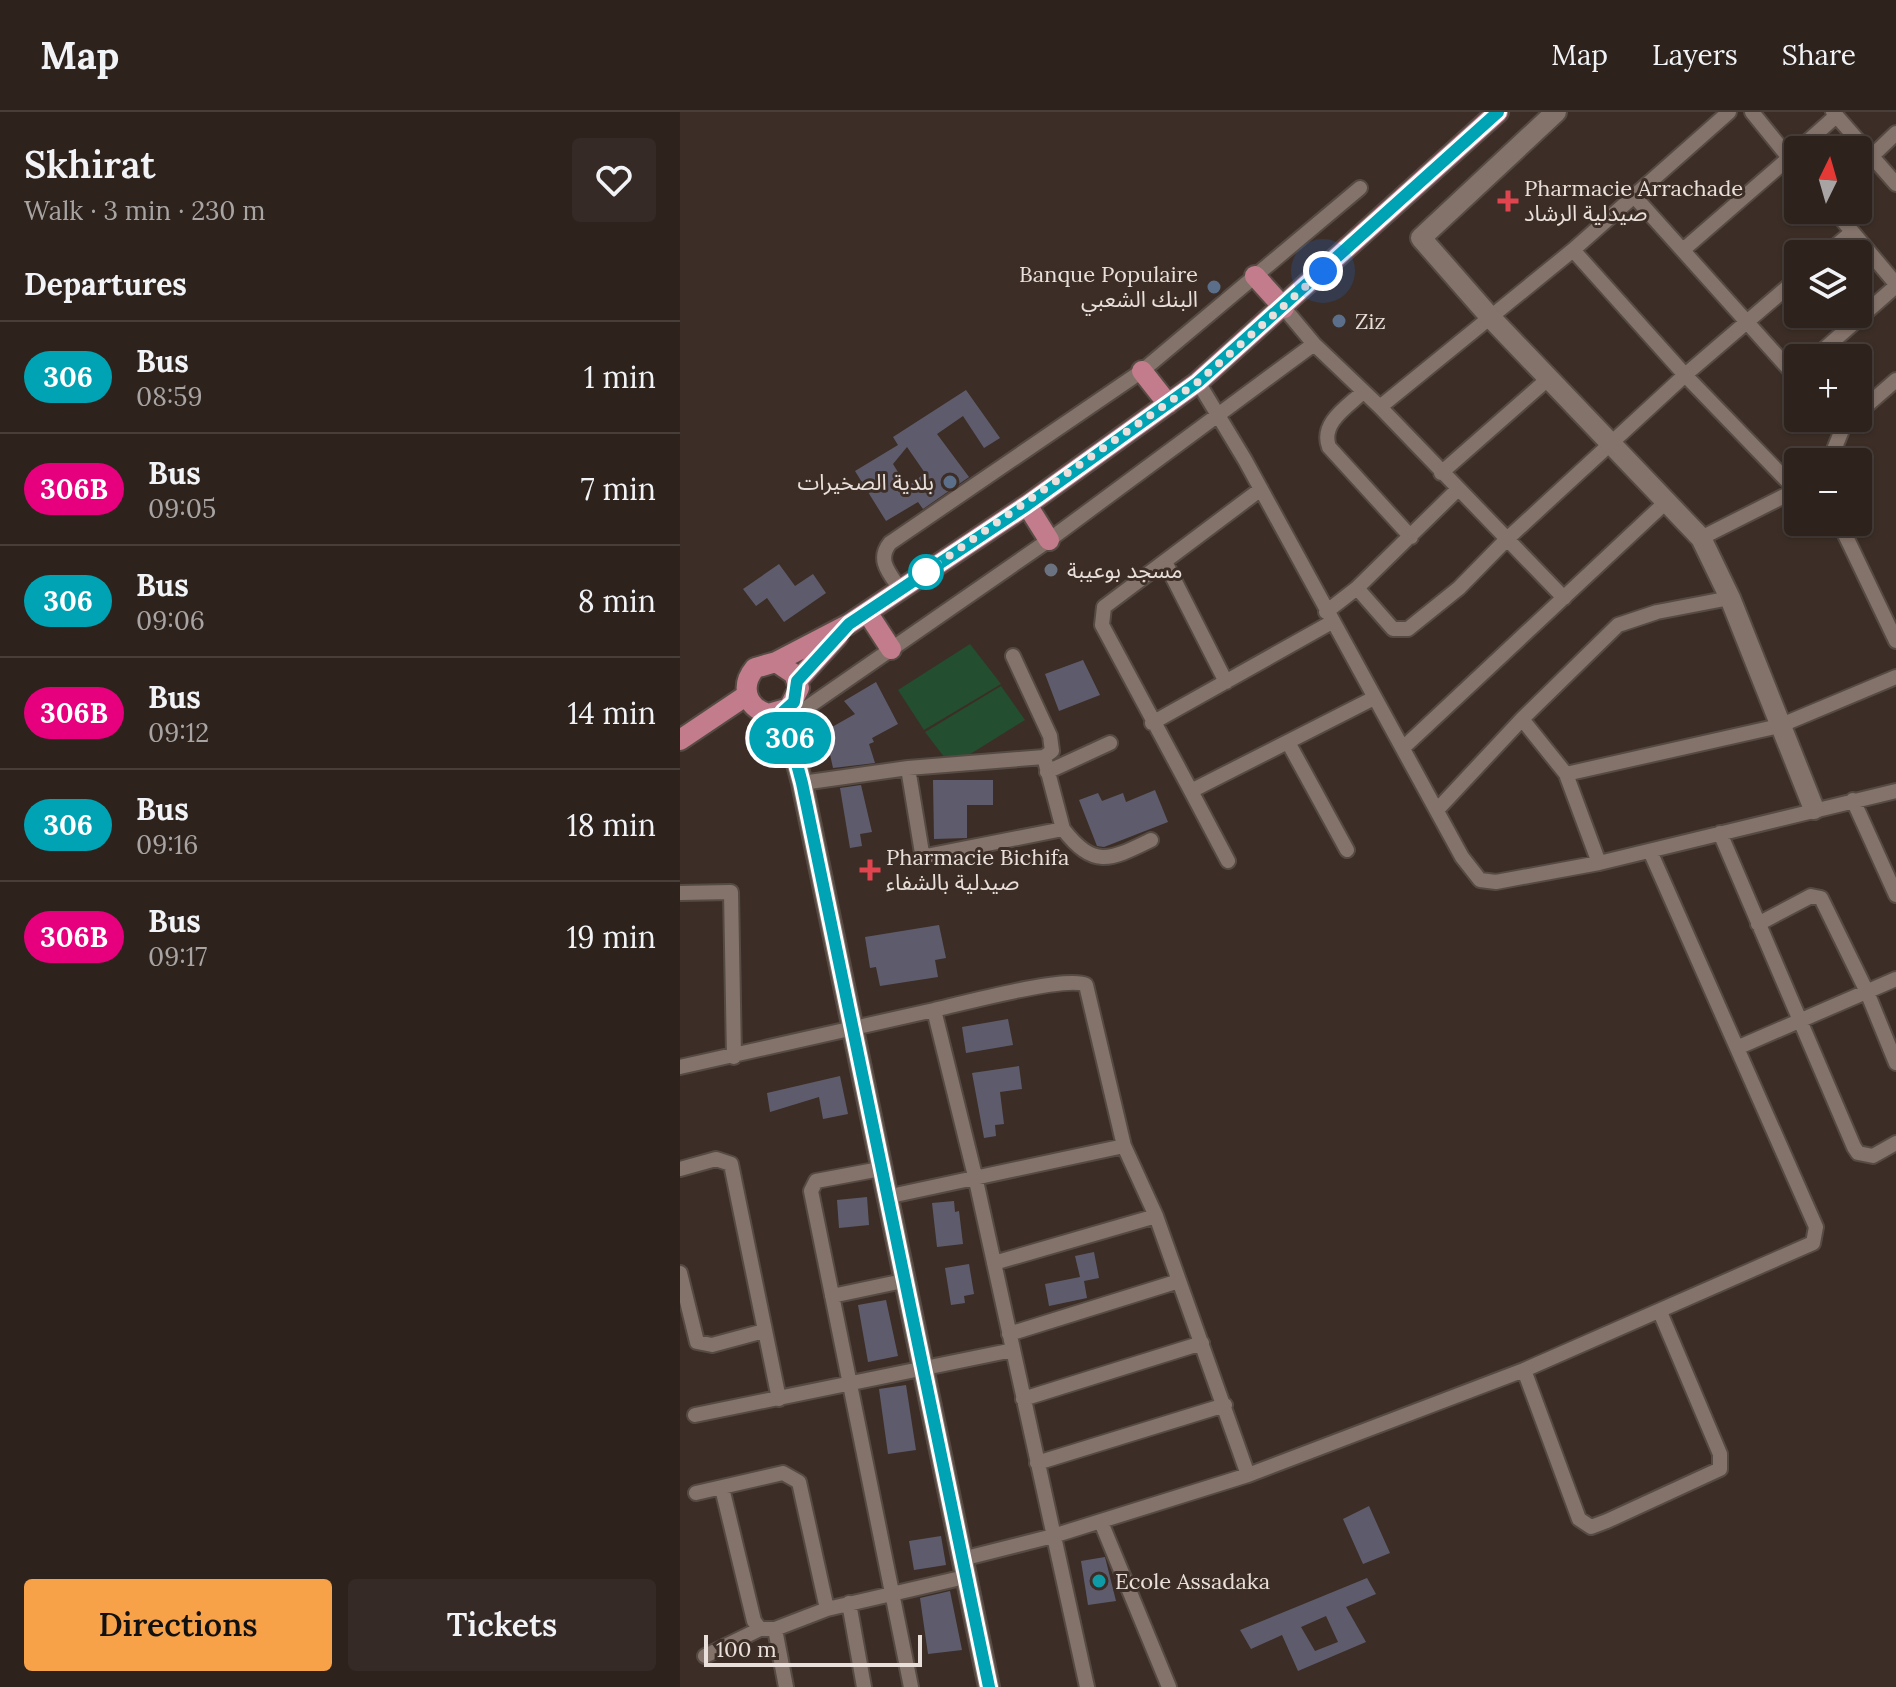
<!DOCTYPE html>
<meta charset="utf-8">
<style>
body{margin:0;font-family:Lora,"Noto Sans Arabic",serif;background:#352a25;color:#f1f3f6;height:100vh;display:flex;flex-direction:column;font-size:30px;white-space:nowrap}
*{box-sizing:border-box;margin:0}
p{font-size:26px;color:#a7a4a3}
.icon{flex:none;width:44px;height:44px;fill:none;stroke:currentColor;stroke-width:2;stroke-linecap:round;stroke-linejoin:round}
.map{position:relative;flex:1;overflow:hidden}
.details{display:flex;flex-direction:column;background:#2d221c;width:680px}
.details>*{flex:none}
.badge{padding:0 16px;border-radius:26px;font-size:28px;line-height:52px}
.needle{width:52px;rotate:5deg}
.fabs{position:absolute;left:1104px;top:24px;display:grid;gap:16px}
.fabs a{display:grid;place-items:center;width:88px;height:88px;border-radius:8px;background:#2d221c;box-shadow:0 2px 6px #0004,0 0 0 2px #483f3b;font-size:40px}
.scale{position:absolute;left:24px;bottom:20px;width:218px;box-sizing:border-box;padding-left:8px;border:4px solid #e9e0db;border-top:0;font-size:22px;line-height:28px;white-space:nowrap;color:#e9e0db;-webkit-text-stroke:6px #3c2e26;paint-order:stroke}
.you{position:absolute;width:40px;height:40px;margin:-20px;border:6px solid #fff;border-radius:50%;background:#1a73e8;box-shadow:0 0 0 12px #1a73e833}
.map>.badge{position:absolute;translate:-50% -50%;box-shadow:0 0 0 4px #fff}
h2{padding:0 24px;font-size:30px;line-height:72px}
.round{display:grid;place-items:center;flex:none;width:84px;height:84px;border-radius:8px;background:#352a25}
.headline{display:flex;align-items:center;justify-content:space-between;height:136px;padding:0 24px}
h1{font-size:38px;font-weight:600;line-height:60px}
.primary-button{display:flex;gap:16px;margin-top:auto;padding:16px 24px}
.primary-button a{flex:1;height:92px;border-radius:8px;background:#f7a149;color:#111;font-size:32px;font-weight:600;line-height:92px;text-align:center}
.primary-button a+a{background:#352a25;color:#f1f3f6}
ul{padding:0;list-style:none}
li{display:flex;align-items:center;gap:24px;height:112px;padding:0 24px;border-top:2px solid #483f3b}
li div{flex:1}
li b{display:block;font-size:30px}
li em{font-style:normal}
li .badge{min-width:88px;font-weight:700;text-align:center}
header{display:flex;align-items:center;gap:48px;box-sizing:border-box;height:112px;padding:0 40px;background:#2d221c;border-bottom:2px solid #483f3b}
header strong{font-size:38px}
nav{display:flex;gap:44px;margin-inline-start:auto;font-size:28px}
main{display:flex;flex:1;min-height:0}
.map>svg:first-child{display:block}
.green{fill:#234e2f}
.building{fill:#5e5c6c;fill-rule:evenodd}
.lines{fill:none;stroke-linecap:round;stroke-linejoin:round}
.street-casing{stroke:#564b44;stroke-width:18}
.secondary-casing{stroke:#564b44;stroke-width:24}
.primary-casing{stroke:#564b44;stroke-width:24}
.street{stroke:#84736a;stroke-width:14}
.secondary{stroke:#84736a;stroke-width:20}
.primary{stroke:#c27c8c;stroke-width:20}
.line-casing{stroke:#fff;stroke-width:18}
.line{stroke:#00a3b4;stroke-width:12}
.walk{stroke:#e9e0db;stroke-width:8;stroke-dasharray:0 14.4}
.health-dot{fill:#e0444e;stroke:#3c2e26;stroke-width:3}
.service-dot{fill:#5c6f8a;stroke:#3c2e26;stroke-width:3}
.worship-dot{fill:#6b7280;stroke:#3c2e26;stroke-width:3}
.stop-dot{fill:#fff;stroke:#00a3b4;stroke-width:4}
.culture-dot{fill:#0f9aa8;stroke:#3c2e26;stroke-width:3}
.labels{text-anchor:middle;stroke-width:6;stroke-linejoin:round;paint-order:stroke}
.poi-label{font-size:22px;fill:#e9e0db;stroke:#3c2e26;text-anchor:start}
</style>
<header>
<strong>Map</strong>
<nav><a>Map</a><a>Layers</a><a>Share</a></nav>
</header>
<main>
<section class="details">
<div class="headline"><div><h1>Skhirat</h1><p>Walk · 3 min · 230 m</p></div><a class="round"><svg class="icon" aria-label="heart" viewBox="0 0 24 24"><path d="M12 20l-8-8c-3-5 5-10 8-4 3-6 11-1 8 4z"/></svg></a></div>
<h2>Departures</h2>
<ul>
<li><span class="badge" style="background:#00a3b4;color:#fff">306</span><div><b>Bus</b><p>08:59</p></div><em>1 min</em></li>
<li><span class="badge" style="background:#e6007e;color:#fff">306B</span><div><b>Bus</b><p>09:05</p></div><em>7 min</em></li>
<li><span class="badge" style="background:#00a3b4;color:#fff">306</span><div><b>Bus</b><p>09:06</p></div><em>8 min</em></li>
<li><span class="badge" style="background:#e6007e;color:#fff">306B</span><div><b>Bus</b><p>09:12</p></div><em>14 min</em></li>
<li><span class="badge" style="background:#00a3b4;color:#fff">306</span><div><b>Bus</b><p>09:16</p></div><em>18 min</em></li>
<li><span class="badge" style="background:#e6007e;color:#fff">306B</span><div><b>Bus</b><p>09:17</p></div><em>19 min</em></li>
</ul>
<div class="primary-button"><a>Directions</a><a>Tickets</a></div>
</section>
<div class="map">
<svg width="1216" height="1575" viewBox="0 0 1216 1575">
<rect width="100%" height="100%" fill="#3c2e26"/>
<!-- green -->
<path class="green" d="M290,532L321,572L244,618L218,578Z
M321,574L345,608L271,654L245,620Z"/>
<!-- building -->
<path class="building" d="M286,278L320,326L304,336L283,304L257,322L289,365L243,397L238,390L206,409L175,359L218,333L213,325ZM227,335L245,361L227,375L213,352Z
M99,452L115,474L133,462L146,481L104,510L87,486L76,494L63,477Z
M403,548L420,583L379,599L365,562Z
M196,570L218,612L192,626L194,630L189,632L195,651L153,656L145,619L175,602L164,589Z
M253,668H313V693H287V726L254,727Z
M181,673L192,720L180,722L182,734L170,736L160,676Z
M475,678L488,710L424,735L417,734L399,688L418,681L422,689L443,681L446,690Z
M259,813L266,846L255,848L258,865L200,874L196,855L190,856L185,825Z
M328,907L333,933L286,941L282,915Z
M339,954L342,977L320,980L324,1012L315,1013L316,1024L304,1026L292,961Z
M160,964L168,1002L143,1007L139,985L90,1000L87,981Z
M187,1085L189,1113L159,1116L157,1088Z
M274,1089L275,1100L279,1099L283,1132L257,1135L252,1091Z
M414,1140L419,1166L404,1169L407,1186L369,1194L365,1172L400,1165L395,1144Z
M289,1152L294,1182L284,1184L285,1191L271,1193L265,1156Z
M206,1188L218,1244L188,1250L178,1193Z
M226,1273L236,1338L208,1342L199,1277Z
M689,1394L710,1441L683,1452L663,1407Z
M261,1424L266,1453L234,1458L229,1429Z
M425,1445L436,1489L408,1493L401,1449Z
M687,1466L696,1482L666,1495L686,1530L618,1559L602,1523L571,1537L560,1518ZM646,1504L658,1530L635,1539L621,1515Z
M270,1479L282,1538L248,1542L240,1486Z"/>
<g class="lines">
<!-- street casing -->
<g class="street-casing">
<path id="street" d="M1072,0L1118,57
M1153,0L1216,72
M1118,38L1156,4
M1192,44L1216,21
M954,84L1118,267
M1154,98L1216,172
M893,138L1005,263L1116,378
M1003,138L1118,38
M1146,142L1172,120
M604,196L634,232L700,295L884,486
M1134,246L1216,174
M518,270L565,348L782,745L800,768L816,770L919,751L1216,679
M683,280C667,295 640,311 649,335L731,425
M700,295L893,138L1049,0
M1178,301L1216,268
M1149,350L1164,313L1172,306
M761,361L869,266
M581,377L424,495L422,513L511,679L694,586
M777,378L677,476L713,517H728L779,476L826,428L1005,263L1118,166
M1159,410L1216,529
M1021,426L1118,377
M485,450L546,570
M220,477C210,462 196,448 210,431L462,259L680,76
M646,500L677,476
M333,544L370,624L372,639L364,645
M842,607L886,662L919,751
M106,610L369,428L634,232
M472,611L652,510
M609,632L667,738
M724,635L987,389
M367,660L430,631
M886,662L1099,614L1216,565
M122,671L228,656L364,645L383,717L246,744L242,741L228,656
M511,679L548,749
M1173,688L1216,783
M757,698L842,607L938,513L977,500L1050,486
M383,717C414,757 430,748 471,728
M1040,721L1174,1035L1178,1041L1193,1044L1216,1031
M0,781L51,780L54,945
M1078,812L1131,784L1141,786L1187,880L1216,951
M254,898C280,892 387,863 406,873L444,1034L476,1104L568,1363L373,1424L282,1447
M1059,935L1216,867
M0,955L254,898L295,1064L407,1575
M0,1057L36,1047L51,1052L99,1287
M200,1057L136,1069L131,1079L231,1575
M206,1085L444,1034
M314,1151L476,1104
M0,1161L17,1230L32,1233L84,1219
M152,1184L223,1169
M329,1222L499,1169
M844,1258L899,1407L911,1415L927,1409L1040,1357V1342L980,1200
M343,1287L522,1231
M15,1303L333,1238
M357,1351L545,1293
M568,1363L844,1258L1133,1131L1136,1115L970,739
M42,1376L74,1509L80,1517H95L147,1497L285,1465
M16,1381L103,1361L119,1370L147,1497
M421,1410L489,1575
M169,1491L184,1575
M95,1517L106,1575
M25,1544L80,1517"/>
</g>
<!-- secondary casing -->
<g class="secondary-casing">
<path id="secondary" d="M876,0L741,126L811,206L1021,426L1050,486L1134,697
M103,600L122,671L309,1575"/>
</g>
<!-- primary casing -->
<g class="primary-casing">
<path id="primary" d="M575,164L604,196
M462,259L488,292
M347,393L369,428
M187,500L211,537
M96,550L114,562L119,576L109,596L88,602C66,595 60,574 75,556L96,550L169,512L347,393L518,270L818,0
M117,569L158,524
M0,628L67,583"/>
</g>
<!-- street -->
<use href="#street" class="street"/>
<!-- secondary -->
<use href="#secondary" class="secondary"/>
<!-- primary -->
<use href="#primary" class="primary"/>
</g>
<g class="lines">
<!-- line casing -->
<g class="line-casing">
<path id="line" d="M309,1575L122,671L103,600L114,590L117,569L169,512L347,393L518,270L818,0"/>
</g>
<!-- line -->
<use href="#line" class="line"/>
<!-- walk -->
<path class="walk" d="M246,460L518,270L643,159"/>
</g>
<!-- markers -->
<g class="health-dot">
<path d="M824 77h8v8h8v8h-8v8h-8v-8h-8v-8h8z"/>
<path d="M186 746h8v8h8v8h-8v8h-8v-8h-8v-8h8z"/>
</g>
<g class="service-dot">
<circle cx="534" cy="175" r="8"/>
<circle cx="659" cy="209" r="8"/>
<circle cx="270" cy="370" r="8"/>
</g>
<circle class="worship-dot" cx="371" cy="458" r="8"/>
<circle class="stop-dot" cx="246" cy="460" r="16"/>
<circle class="culture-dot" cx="419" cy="1469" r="8"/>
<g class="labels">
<!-- poi labels -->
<g class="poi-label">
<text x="844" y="84">Pharmacie Arrachade<tspan x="844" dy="25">صيدلية الرشاد</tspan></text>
<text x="518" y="170" text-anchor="end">Banque Populaire<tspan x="518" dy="25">البنك الشعبي</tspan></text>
<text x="675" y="217">Ziz</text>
<text x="254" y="378" text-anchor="end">بلدية الصخيرات</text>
<text x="387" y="466">مسجد بوعيبة</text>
<text x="206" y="753">Pharmacie Bichifa<tspan x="206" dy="25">صيدلية بالشفاء</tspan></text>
<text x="435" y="1477">Ecole Assadaka</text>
</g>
</g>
</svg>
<div class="fabs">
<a><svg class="needle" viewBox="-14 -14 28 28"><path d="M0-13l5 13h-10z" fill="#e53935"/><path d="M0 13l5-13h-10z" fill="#a7a4a3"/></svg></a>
<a><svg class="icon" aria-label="layers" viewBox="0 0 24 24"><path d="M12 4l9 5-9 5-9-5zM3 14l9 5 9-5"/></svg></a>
<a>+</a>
<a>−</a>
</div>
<div class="scale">100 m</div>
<div class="you" style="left:643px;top:159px"></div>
<b class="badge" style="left:110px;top:626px;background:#00a3b4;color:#fff">306</b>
</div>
</main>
